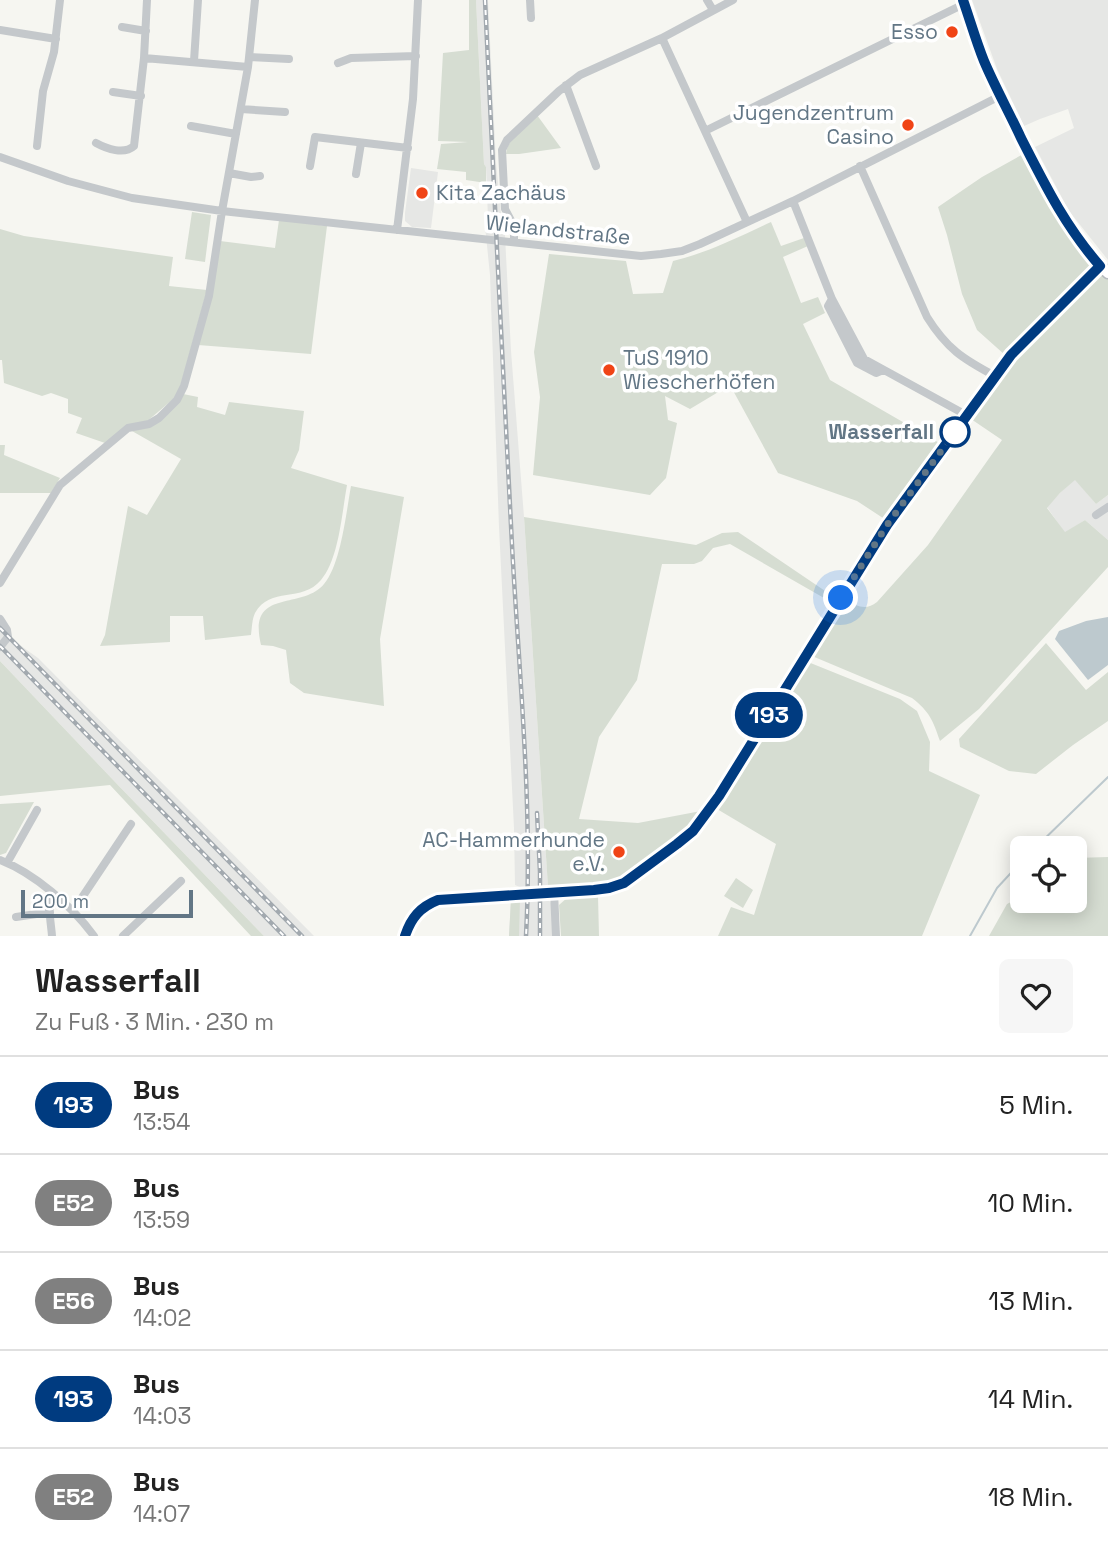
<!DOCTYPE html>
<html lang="de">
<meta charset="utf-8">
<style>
body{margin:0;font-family:"Space Grotesk",sans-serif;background:#f6f6f6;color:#222;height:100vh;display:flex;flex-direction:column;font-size:26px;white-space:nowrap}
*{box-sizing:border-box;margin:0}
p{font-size:23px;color:#767676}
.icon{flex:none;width:38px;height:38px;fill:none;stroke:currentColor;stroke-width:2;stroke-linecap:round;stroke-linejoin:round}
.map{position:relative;height:936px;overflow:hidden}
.drawer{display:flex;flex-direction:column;background:#fff;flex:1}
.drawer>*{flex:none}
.badge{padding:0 14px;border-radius:23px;font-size:24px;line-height:46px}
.controls{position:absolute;left:1010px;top:836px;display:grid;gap:14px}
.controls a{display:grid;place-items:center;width:77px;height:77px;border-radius:10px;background:#fff;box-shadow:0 4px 18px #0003;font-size:35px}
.scale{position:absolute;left:21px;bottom:18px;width:172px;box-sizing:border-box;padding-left:7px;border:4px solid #627685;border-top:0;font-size:19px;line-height:24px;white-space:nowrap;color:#627685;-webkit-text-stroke:5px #fff;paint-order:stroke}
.you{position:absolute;width:35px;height:35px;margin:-18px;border:5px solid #fff;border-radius:50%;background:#1a73e8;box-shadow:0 0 0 10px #1a73e833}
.map>.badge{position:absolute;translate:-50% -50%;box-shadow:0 0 0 4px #fff}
.round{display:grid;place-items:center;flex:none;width:74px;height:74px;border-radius:10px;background:#f6f6f6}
.summary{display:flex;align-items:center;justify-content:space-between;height:119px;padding:0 35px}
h1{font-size:33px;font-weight:800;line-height:52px}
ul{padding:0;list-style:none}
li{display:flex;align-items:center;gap:21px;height:98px;padding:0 35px;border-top:2px solid #e0e0e0}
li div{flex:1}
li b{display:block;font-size:26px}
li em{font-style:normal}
li .badge{min-width:77px;font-weight:700;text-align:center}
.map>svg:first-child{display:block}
.built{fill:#e6e7e5}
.green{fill:#d6ddd2}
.water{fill:#bdc9ce}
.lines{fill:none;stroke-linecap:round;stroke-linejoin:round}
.stream{stroke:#bdc9ce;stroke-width:2}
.major-casing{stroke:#b7bbbf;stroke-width:13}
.minor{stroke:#c4c8cb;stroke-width:8}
.major{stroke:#fff;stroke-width:10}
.rail-casing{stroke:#a2a9af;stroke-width:4.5}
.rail{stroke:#fff;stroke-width:2;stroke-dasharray:5;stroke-linecap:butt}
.line-casing{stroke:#fff;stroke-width:16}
.line{stroke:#003b80;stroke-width:10}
.walk{stroke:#627685;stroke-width:7;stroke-dasharray:0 12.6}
.poi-dot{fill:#f04416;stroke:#fff;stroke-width:2.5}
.stop-dot{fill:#fff;stroke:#003b80;stroke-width:3.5}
.labels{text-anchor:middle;stroke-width:7;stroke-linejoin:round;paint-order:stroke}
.poi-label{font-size:21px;fill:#627685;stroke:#fff;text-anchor:end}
.street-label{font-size:21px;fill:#627685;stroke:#fff}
.stop-label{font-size:21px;font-weight:bold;fill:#627685;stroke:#fff;text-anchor:end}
</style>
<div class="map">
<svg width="1108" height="936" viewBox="0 0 1108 936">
<rect width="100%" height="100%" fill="#f6f6f1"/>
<!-- built -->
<path class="built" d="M476,0H488L496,163L501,213L504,217L511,351L524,517L548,887H531V898H547L551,903L553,936H509L511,899H521L522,888L515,885L514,828L499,527L490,275L485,226L488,218L486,167L484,164Z
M972,0H1108V260L1069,211L1035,147L1074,128L1068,109L1040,119L1024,126L997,69Z
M411,168L438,172L431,228L412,227L405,221V213Z
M1075,479L1096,504L1108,495V540L1085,520L1065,533L1047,507L1060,493Z
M0,625L17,643L38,658L314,936H264L117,784L0,661Z"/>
<!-- green -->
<path class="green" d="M469,0H476L484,164L486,167V183L466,180V172L437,169L441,144L468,142L438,141L443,53L469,50Z
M537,115L561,148L519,154H506C507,138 527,125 537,115Z
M1025,153L1056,217L1091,266L1005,355L977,330L962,294L947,235L938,207L982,177Z
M192,212L211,215L205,262L185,259Z
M279,220L327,226L311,354L198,345L220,241L275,248Z
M771,222L781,246L804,238L808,246L783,257L801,303L818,297L825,313L803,324L830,380L941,444L886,520L857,501L778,473L730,385L690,409L665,396L668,420L677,423L666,478L650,495L533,475L540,397L534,352L549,254L626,261L633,294L663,293L673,261C707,253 739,237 771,222Z
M0,229L24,236L173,257L169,286L207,290L178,395L145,423L105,443L76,433L82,418L68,413V399L51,393L42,396L4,383L2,360H0Z
M1101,268L1108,275V495L1096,504L1075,480L1060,493L1047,508L1065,532L1085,520L1108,540V567L979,709L940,741C933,721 930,712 912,698L812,656L845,601C858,606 866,611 877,602L928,545L1002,440L971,419L1008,364Z
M183,394L198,397L197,407L225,415L229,402L304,411L299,450L291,468L347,485C342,512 339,559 321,580C302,603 270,586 255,613C252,619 252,628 251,635L205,640L203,616H170V642L100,646L105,635L128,506L147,515L181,459L132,431C138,429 143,429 149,427C163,422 173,405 183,394Z
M0,445H5L4,455L60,478L51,493H0Z
M351,486L404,497L380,639L384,706L304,693L290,683L286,650L273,646L261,645C247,587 302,611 324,584C341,564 346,513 351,486Z
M524,517L696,545L722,533L738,532L834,597L831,602L730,544L713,548L702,561L694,564H662L637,680L599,737L579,819L638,823L701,811L690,830L631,875L607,886L548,887Z
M1046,643L1086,690L1108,672V721L1073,745L1036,774L1009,771L960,747L959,739Z
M0,661L117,784L264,936H251L110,785L0,796Z
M808,662L900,699L917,711L930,742L929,771L980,795L922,936H718L731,907L754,915L776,844L717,809Z
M34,802L6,853L0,855V804Z
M1108,857V936H989L1007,904L1022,896V901H1074L1075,858Z
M736,878L753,890L743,908L724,896Z
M598,896L599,936H561L559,905L568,897Z
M511,899H520L519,936H509Z"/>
<!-- water -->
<path class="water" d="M1108,617V665L1088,680L1055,639L1059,631L1086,621Z"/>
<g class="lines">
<!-- stream -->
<path class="stream" d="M1034,849L1108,777
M970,936L997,888L1022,861"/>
<!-- major casing -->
<g class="major-casing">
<path id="major" d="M963,0C970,22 977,44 986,66C999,95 1014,124 1029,153C1050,195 1071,241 1108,273"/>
</g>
<!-- minor -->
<path class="minor" d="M530,0L531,18
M707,0L713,10
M122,27L146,31
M0,30L56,39
M662,38L747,222
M250,57L289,59
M144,58L147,0
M194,61L198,0
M338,63L351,58L416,56
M566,85L596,166
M113,92L141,96
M241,109L285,112
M191,126L236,134
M705,131L964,4
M96,143C107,149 124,155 134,146L144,58L248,67
M37,146L43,91L54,52L60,0
M0,157L68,181L132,198L222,211L622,254L641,256L661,254L682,251L700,244L793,201L1000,96
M310,166L315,137L408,148
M860,166L927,317C947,349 963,359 995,376
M229,173L251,177L260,176
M356,174L361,143
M793,201L832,299L864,359L968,416
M397,230L413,99L418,0
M514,242V226L505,209L502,150L507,140L559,91L580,75L662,38L733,0
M832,299L828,306L857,363L876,373L883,370
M1096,515L1108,507
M0,583L60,485L128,428L149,424L159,418L177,400L184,386L209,296L222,211L248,67L255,0
M0,619L7,630L8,637L0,647
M0,860C34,873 72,906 94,936
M7,863L37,810
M554,892L556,936
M73,911L131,824
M16,917L50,912
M52,936C51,922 47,908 53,894
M123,936L181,881
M405,936C411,918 420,907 438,900L594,890L609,888L624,883L677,844L693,831L719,796L887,525L1011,355L1100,266"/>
<!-- major -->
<use href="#major" class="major"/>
<!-- rail casing -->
<g class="rail-casing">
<path id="rail" d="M485,0C494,182 502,363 512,545C519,675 533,806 526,936
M0,628L302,936
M0,646L284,936
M537,813L540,872V936"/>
</g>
<!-- rail -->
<use href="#rail" class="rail"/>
</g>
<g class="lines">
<!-- line casing -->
<g class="line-casing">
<path id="line" d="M405,936C411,918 420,907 438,900L594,890L609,888L624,883L677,844L693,831L719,796L887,525L1011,355L1100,266C1065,226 1045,185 1021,138C1009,112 995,87 984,61C976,41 970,20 963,0"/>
</g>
<!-- line -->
<use href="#line" class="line"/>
<!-- walk -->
<path class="walk" d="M841,598L887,525L955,432"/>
</g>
<!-- markers -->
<g class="poi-dot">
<circle cx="952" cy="32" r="7"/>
<circle cx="908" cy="125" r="7"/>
<circle cx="422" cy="193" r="7"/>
<circle cx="609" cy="370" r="7"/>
<circle cx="619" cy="852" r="7"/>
</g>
<circle class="stop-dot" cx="955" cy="432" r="14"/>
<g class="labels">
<!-- poi labels -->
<g class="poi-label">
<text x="938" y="39">Esso</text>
<text x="894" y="120">Jugendzentrum<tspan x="894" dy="24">Casino</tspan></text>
<text x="436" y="200" text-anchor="start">Kita Zachäus</text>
<text x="623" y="365" text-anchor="start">TuS 1910<tspan x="623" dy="24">Wiescherhöfen</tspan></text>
<text x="605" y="847">AC-Hammerhunde<tspan x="605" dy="24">e.V.</tspan></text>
</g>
<!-- street labels -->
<g class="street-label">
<text transform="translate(558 230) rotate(6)" y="7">Wielandstraße</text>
</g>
<!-- stop labels -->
<g class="stop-label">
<text x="934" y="439">Wasserfall</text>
</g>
</g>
</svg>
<div class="controls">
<a><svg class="icon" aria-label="locate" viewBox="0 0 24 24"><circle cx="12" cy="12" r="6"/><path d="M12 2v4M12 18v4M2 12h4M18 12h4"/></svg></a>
</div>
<div class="scale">200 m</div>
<div class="you" style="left:841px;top:598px"></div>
<b class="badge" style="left:769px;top:715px;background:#003b80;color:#fff">193</b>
</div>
<section class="drawer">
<div class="summary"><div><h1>Wasserfall</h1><p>Zu Fuß · 3 Min. · 230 m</p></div><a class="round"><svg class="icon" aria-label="heart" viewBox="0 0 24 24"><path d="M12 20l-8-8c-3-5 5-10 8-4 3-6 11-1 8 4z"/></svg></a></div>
<ul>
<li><span class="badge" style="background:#003b80;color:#fff">193</span><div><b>Bus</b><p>13:54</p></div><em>5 Min.</em></li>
<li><span class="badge" style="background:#808080;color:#fff">E52</span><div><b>Bus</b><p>13:59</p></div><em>10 Min.</em></li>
<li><span class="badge" style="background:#808080;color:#fff">E56</span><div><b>Bus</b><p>14:02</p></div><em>13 Min.</em></li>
<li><span class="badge" style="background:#003b80;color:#fff">193</span><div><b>Bus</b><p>14:03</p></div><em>14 Min.</em></li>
<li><span class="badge" style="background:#808080;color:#fff">E52</span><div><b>Bus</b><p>14:07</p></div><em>18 Min.</em></li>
</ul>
</section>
